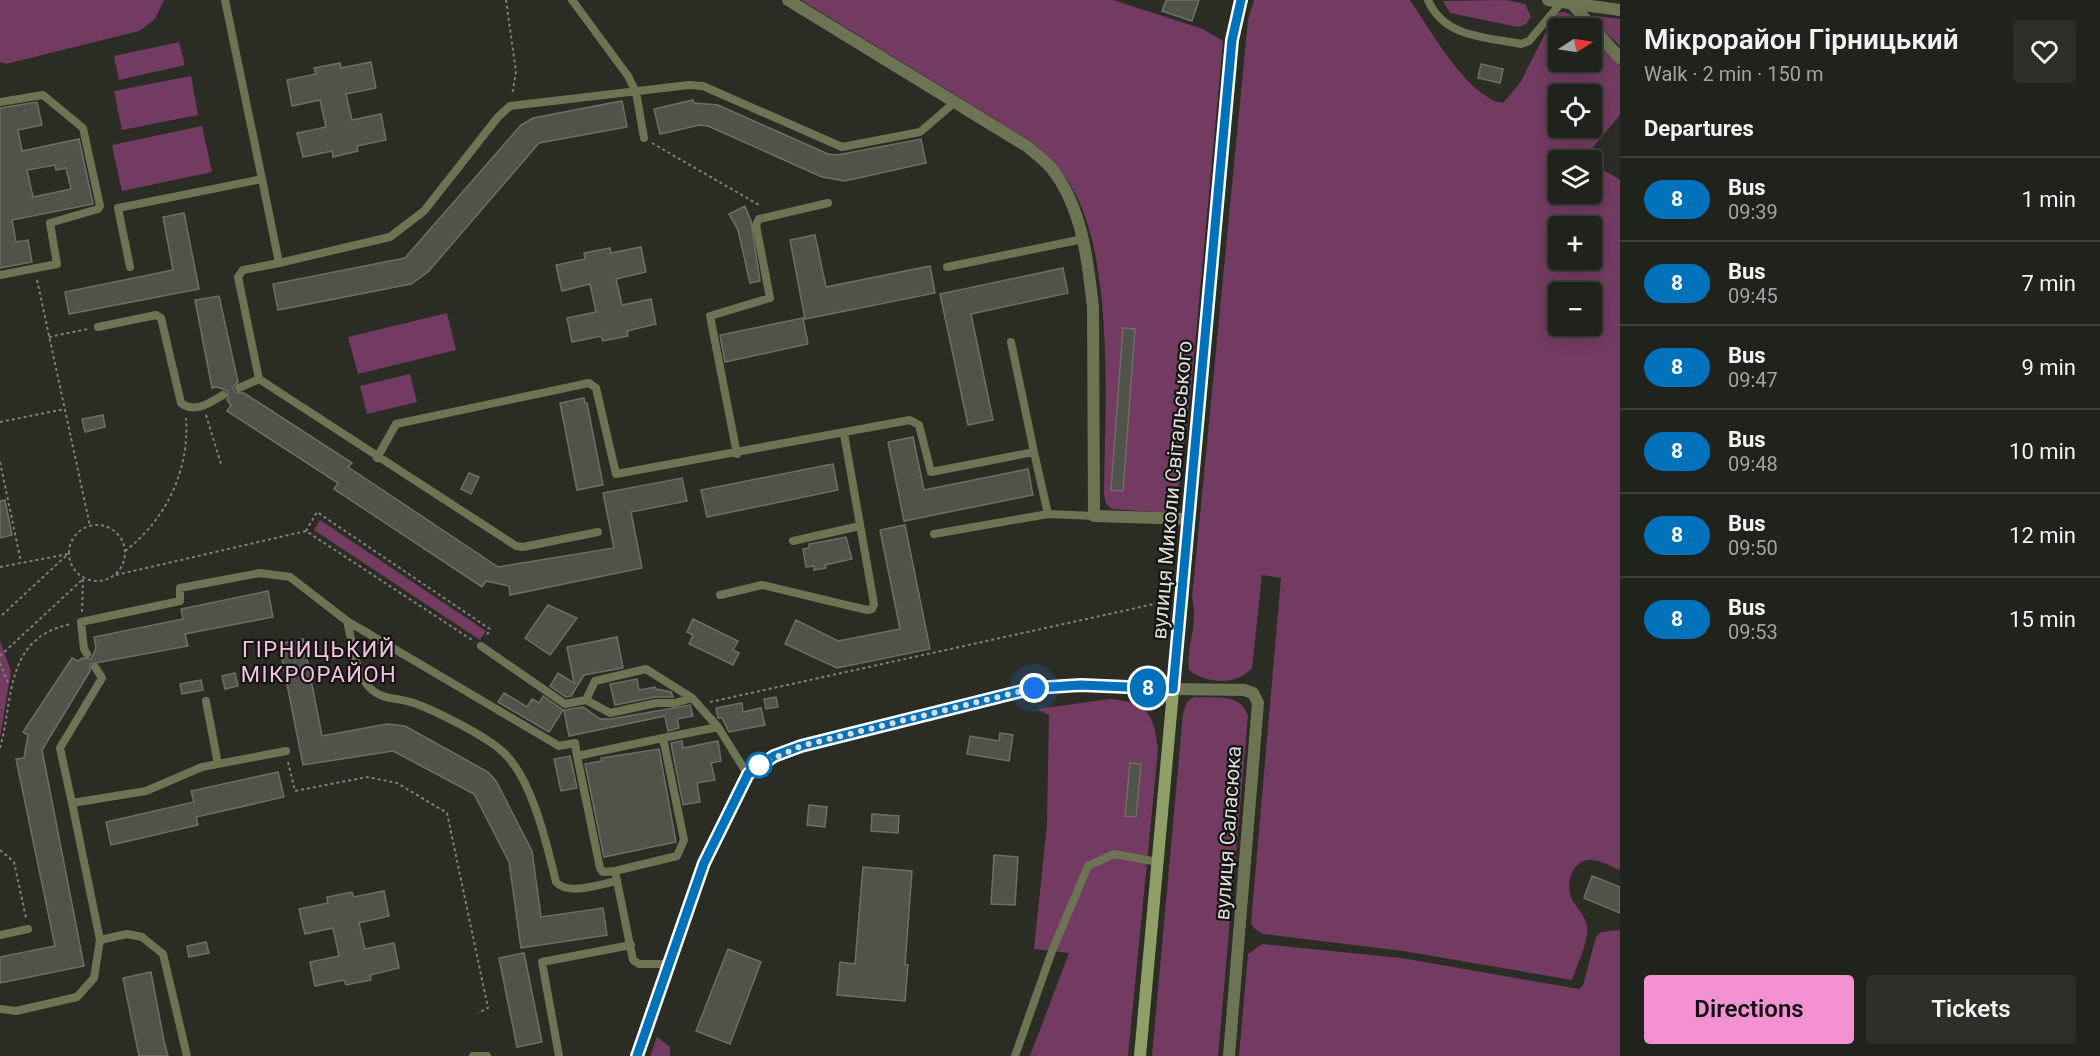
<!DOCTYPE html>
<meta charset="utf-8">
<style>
body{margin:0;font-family:Roboto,sans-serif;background:#2d2f29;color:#f1f3f6;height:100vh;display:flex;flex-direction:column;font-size:22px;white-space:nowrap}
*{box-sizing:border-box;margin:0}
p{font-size:20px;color:#a2a4a3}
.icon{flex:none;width:33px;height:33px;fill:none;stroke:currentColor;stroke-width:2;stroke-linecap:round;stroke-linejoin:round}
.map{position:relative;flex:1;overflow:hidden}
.panel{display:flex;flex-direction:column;background:#20221c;width:480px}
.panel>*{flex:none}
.badge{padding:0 12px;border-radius:20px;font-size:21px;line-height:39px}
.needle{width:39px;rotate:78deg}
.buttons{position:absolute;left:1548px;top:18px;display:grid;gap:12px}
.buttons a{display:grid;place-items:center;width:54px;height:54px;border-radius:6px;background:#20221c;box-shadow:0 3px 15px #0003,0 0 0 2px #3d3f3b;font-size:30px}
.you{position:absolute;width:30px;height:30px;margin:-15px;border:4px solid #fff;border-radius:50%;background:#1a73e8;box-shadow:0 0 0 9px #1a73e833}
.map>.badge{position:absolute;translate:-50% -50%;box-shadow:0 0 0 3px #fff}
h2{padding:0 24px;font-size:22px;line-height:54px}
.round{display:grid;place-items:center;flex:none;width:63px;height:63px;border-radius:6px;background:#2d2f29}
.head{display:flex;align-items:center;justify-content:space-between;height:102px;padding:0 24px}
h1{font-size:28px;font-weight:600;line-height:45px}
.button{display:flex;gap:12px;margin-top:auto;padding:12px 24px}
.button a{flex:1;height:69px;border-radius:6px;background:#f491d3;color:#111;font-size:24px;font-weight:600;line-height:69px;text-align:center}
.button a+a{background:#2d2f29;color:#f1f3f6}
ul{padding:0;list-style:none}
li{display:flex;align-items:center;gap:18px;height:84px;padding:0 24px;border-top:2px solid #3d3f3b}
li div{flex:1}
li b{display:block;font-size:22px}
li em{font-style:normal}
li .badge{min-width:66px;font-weight:700;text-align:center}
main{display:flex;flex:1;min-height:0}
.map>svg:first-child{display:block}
.green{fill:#733b61;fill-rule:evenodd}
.building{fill:#51534a;stroke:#6d6f66;stroke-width:1.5;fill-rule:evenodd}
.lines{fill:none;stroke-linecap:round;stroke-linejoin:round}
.path{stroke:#7e807a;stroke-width:2;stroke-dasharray:3 3;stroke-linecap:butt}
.lane{stroke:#6c7453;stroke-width:8}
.street{stroke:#6c7453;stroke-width:12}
.secondary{stroke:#909e67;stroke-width:12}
.line-casing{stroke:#fff;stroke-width:14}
.line{stroke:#0072bc;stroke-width:9}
.walk{stroke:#dadcd7;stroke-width:6;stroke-dasharray:0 10.8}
.stop-dot{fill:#fff;stroke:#0072bc;stroke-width:3}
.labels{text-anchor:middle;stroke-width:4.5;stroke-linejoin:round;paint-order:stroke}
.street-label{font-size:21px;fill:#dadcd7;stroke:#131411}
.neighbourhood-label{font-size:22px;letter-spacing:1.5px;fill:#f8bfe3;stroke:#131411}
</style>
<main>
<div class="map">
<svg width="1620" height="1056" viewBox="0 0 1620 1056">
<rect width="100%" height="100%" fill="#2b2d25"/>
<!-- green -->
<path class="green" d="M0,0H164L155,19L139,31L6,64L0,62Z
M801,0H1113L1203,29L1223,41L1191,388L1176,510L1170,513L1112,509L1106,504L1104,495C1105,411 1115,258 1071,186C1061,168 1047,156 1032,142Z
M1254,0H1410C1430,29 1468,98 1503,103L1520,83L1555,14C1569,7 1575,19 1584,28H1558V62H1592V36L1620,66V115L1584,158L1588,160H1558V194H1592V163L1620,180V870C1610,866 1599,859 1589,860C1570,861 1565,888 1573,901C1578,910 1585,915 1587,926C1589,942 1577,964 1572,980L1403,951L1263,934L1255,929L1251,923L1281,578L1262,575L1252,668C1236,686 1207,684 1189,670C1186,645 1199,626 1192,598L1248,20ZM1558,94H1592V128H1558ZM1558,226H1592V260H1558ZM1558,292H1592V326H1558Z
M1506,0L1525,4L1531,17L1526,24L1518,27L1450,13L1443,1Z
M1596,16L1620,19V46L1592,19V16Z
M179,42L185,65L119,80L114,56Z
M191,76L198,115L122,130L114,91Z
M202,126L212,172L122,191L112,145Z
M447,313L456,350L358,374L348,337Z
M410,374L417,402L367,414L360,386Z
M320,520L486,631L480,640L314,530Z
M0,641L11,671L0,737Z
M1194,697C1214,698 1242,693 1248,716L1218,1056H1152L1183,713L1187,702Z
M1110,699C1148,703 1154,714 1158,750L1128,1056H1030L1069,953L1034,949L1047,824L1049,715L1037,709Z
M1620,930V1056H1239L1248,954L1262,944L1401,958L1579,989L1583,985L1596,937L1601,932Z
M657,1037L670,1047V1056H650Z"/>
<!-- building -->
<path class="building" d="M1166,0H1199L1192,21L1162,11Z
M371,62L376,88L346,94L352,120L381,114L386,140L357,146L358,151L333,157L332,151L303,157L297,133L326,127L320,100L292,106L287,80L316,74L314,68L340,63L341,68Z
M1481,64L1503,69L1500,83L1478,78Z
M693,100L694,103L718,105L828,154L837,155L921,139L926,163L845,181L822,177L708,126L700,125L660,134L654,109Z
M622,101L627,127L539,143L428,272L411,284L278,310L273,284L405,258L521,125L533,118Z
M37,102L42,125L18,130L22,151L79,139L93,204L12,220L16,242L28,240L32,262L0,268V108ZM55,165L56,170L66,168L71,189L33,197L27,170Z
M745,206L751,221L760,281L750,283L738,230L729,214Z
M184,213L199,289L69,314L65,292L173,270L163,217Z
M815,235L826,287L930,266L935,293L805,319L790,240Z
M641,247L646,272L616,279L622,305L651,299L656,324L627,331L628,336L603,341L601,336L572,342L567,318L596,312L590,284L562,291L556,265L585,259L584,253L610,248L611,253Z
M1063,268L1068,293L971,314L993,420L968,425L940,294Z
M219,296L238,382L233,387L235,393H244L352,463L348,467L498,567L614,548L603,493L682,478L687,501L631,512L642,568L510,595L509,586L486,581L482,587L334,489L338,483L227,411L231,405L227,400L228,391L217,387L212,388L195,300Z
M803,318L808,344L725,362L720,335Z
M1123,328L1135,329L1123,491L1111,490Z
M584,398L585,403H587L603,485L577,490L560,403Z
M103,415L105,427L85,432L82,419Z
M913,437L924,490L1028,469L1033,495L904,521L888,442Z
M833,464L838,490L707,517L701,490Z
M469,473L479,477L471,494L461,489Z
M5,500L12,535L0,538V501Z
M905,525L930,649L837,668L785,644L796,620L838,641L900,629L880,530Z
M846,537L852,559L825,565L826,568L814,570V566L806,567L803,549L809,548V544Z
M268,591L273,617L185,634L188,646L90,664V671L42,750L84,966L0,983V957L55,946L16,759L24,758L28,735L23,732L72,658L78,661L82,658L91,659L96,648L94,637L183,619L181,609Z
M548,605L577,618L550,655L525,638Z
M693,619L738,641L733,650L739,653L733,665L689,644L693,635L687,632Z
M617,637L623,668L584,675L571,696L566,697L550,686L558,673L574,683L567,647Z
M303,639L322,736L387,724L405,726L488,772L496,781L532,851L541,917L603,908L607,935L521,948L509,862L474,794L393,751L303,765L279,644Z
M235,673L238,686L225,689L222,676Z
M637,679L639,690L655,687L656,689L671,692L673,697H655L615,705L610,684Z
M201,680L203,690L182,694L180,684Z
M504,693L527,707L532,699L539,703L543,696L563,710L549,732L498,702Z
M776,697L778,707L766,709L764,699Z
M742,703L743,712L761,708L765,725L729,732L722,718H718L716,708Z
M690,705L693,716L677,719L679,728L668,731L665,716L569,736L564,710L583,707L600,719H611Z
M1000,733L1013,735L1009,761L967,754L970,736L999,741Z
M682,741L683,748L718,741L721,761L711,763L715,780L697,783L700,802L683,805L671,743Z
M659,749L676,842L604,857L585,764L602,761L601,758Z
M570,756L577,788L561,791L554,759Z
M1130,763L1141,764L1136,817L1125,816Z
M278,772L284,797L196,817L198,825L111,845L106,822L194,802L191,791Z
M809,805L827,807L825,827L807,825Z
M872,814L899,816L898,833L871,831Z
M994,855L1018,857L1015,905L991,904Z
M863,867L912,871L905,965H908L905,1001L837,995L840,962L855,964Z
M1592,876L1620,887V913L1584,898Z
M384,891L389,916L359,923L365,949L394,943L399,968L370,975L371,980L346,985L344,980L315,986L310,962L339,956L333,928L305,934L299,909L328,903L327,897L352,892L354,897Z
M206,942L209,953L189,957L187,946Z
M728,949L761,962L730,1044L696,1031Z
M524,953L542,1042L517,1047L499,958Z
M151,972L164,1041L168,1056H139L123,978Z"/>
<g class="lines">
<!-- path -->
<path class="path" d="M506,0L516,72L512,95
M652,143L761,206
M37,280L90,526
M49,337L88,329
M206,415L221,464
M0,422L65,409
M0,462L21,562
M69 553a28 28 0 1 1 56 0a28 28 0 1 1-56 0Z
M306,531L317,512L490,629L486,637
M125,551C166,520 190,469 186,418
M0,567L68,554L0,617
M116,575L306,531L472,640
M82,612L83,579
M0,656L83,579
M0,663L9,685
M710,702L1168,601
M0,748C14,698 4,638 71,624
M288,762L295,791L367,777L397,783L447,813L488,1008L478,1013
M0,850L14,862L26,918"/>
<!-- lane -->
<path class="lane" d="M572,0L628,76L636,92L644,138
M1428,0C1444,38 1486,37 1521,44L1529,41L1561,3
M0,102L43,95L83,128L100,206L98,209L50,223L57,264L0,275
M262,179L279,263L243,270L238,277L259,379L516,546L523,547L598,532
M279,263L390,237L424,211L498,117L510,106L689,85L703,86L842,147L920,132L954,103
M130,267L118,208L262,179L225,0
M947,267L1083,239
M98,327L156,315L161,318L181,403C195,414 211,402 223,395
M1011,342L1034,452
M239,388L259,379
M737,454L710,316L770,298L756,225L759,219L828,203
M377,458L396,424L589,383L596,388L616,474L910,420L919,425L931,472L1034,452L1048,514L1094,516
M934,534L1048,514
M793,541L860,526
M720,595L762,585L867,610L872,609L874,604L844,434
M347,621C352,641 355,670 368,686C381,701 398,697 414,703C436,711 486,736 503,752C532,778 547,845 556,882C568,896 601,884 617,881
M481,646L565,704L586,700L610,713L656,703H675L692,698
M87,654L84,649L81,622L180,601V588L260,573L290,577L347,621L559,746L575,743L577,756
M586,700L595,681L646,669L692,698L718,727
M206,701L218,764
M663,738L718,727L748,775
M72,803L60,748L102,678L95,667
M615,871L677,856L684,840L663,738L577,756L600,868L603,872L615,871L633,960L639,964H669
M0,935L28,929
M100,940L127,934L142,937L163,954L187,1056
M0,1009L16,1011L77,997L94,978L100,940L72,803L146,791L202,767L286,751
M473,1056H487
M559,1056L542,962L631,945
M1015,1056L1052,951L1088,866L1114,854L1158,862"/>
<!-- street -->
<path class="street" d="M788,0L1028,147C1036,154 1045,161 1052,169C1082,207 1088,261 1093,307L1094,516L1189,519
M1548,0L1620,10
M1571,3L1620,58
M1173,689L1244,690L1253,693L1258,703L1229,1056"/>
<!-- secondary -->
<path class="secondary" d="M637,1056L704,863L748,775L774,757L801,746L1034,688L1081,685L1173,689
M1140,1056L1232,40L1241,0"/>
</g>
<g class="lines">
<!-- line casing -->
<g class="line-casing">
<path id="line" d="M637,1056L704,863L748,774L774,756L801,746L1034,688L1081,685L1173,689L1232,40L1241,0"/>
</g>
<!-- line -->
<use href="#line" class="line"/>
<!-- walk -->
<path class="walk" d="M759,765L801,746L1034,688"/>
</g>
<!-- markers -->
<circle class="stop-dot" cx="759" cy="765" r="12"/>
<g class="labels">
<!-- street labels -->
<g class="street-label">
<text transform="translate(1172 490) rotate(-85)" y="7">вулиця Миколи Світальського</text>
<text transform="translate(1228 833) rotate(-86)" y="7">вулиця Саласюка</text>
</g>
<!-- neighbourhood labels -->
<g class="neighbourhood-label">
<text x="319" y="657">ГІРНИЦЬКИЙ<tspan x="319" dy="25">МІКРОРАЙОН</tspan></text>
</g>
</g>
</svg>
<div class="buttons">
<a><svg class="needle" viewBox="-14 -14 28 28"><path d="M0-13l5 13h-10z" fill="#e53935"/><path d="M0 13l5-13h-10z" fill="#a2a4a3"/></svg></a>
<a><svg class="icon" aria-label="locate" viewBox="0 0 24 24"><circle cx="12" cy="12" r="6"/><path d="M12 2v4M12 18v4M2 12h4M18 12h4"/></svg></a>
<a><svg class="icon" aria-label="layers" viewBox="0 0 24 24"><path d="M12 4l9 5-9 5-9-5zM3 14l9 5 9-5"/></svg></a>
<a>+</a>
<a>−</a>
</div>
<div class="you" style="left:1034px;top:688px"></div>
<b class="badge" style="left:1148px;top:688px;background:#0072bc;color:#fff">8</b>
</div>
<section class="panel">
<div class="head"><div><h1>Мiкрорайон Гiрницький</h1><p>Walk · 2 min · 150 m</p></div><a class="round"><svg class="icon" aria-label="heart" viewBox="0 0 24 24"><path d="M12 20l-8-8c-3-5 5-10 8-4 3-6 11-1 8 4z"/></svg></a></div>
<h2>Departures</h2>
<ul>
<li><span class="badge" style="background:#0072bc;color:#fff">8</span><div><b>Bus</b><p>09:39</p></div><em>1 min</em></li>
<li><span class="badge" style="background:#0072bc;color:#fff">8</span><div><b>Bus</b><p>09:45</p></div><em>7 min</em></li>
<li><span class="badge" style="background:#0072bc;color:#fff">8</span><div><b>Bus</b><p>09:47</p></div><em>9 min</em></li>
<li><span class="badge" style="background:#0072bc;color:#fff">8</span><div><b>Bus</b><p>09:48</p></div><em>10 min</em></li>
<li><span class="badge" style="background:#0072bc;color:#fff">8</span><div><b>Bus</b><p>09:50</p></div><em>12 min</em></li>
<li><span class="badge" style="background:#0072bc;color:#fff">8</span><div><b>Bus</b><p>09:53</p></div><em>15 min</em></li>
</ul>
<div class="button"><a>Directions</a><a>Tickets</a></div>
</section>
</main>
